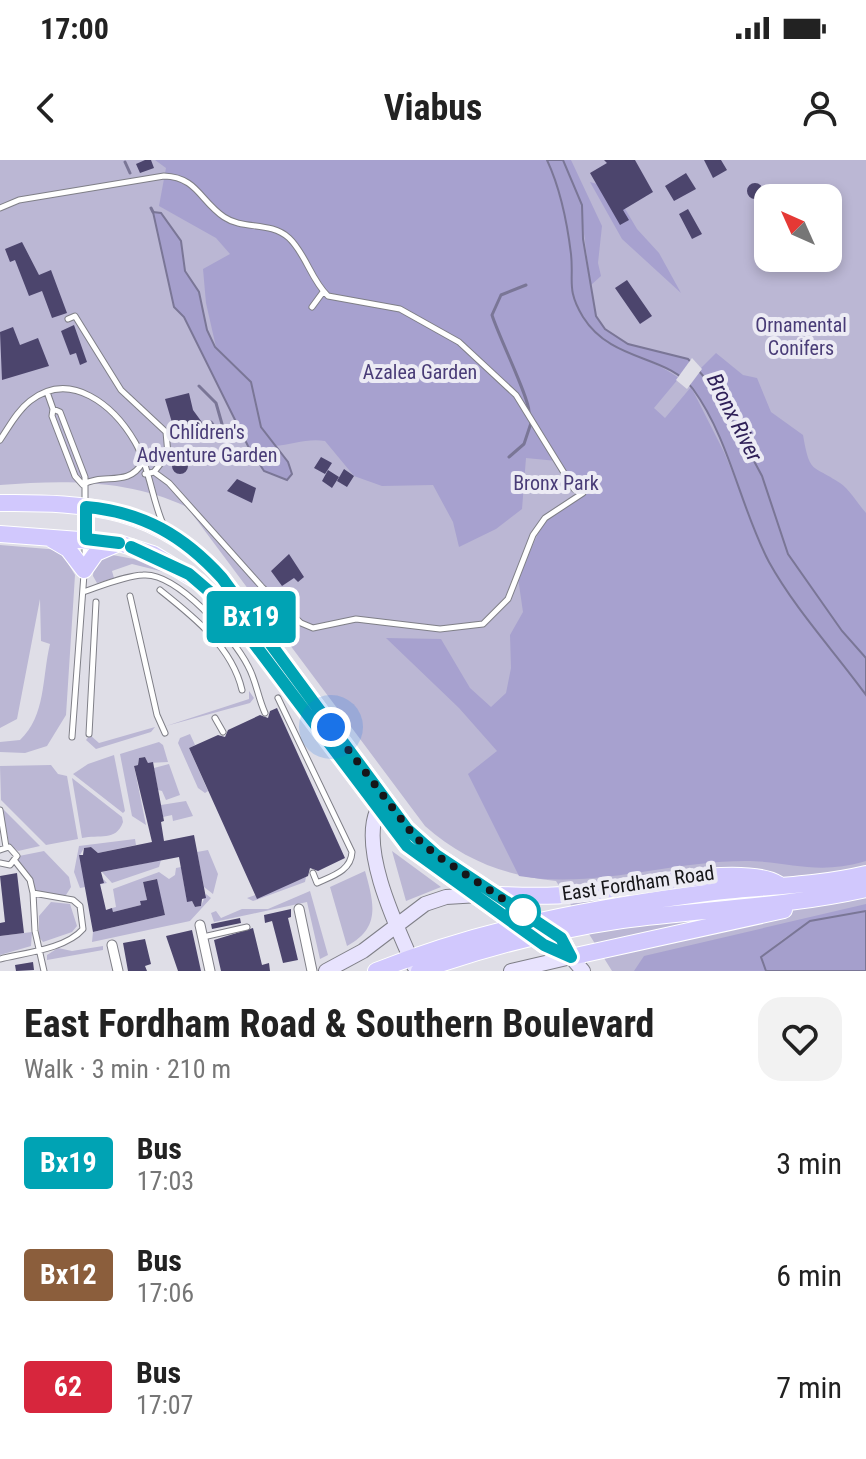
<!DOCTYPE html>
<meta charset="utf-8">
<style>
body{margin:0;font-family:"Roboto Condensed",sans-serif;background:#f2f2f2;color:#222;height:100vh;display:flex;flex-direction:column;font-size:30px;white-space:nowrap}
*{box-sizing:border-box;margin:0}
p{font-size:26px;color:#767676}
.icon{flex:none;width:44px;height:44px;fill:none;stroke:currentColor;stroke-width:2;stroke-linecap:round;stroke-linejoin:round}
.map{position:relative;height:811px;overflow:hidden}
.drawer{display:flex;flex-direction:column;background:#fff;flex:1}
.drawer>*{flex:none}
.badge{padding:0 16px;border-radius:6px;font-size:28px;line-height:52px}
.needle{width:52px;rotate:315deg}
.controls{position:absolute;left:754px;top:24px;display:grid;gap:16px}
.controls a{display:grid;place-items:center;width:88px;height:88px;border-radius:16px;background:#fff;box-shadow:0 4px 12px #0003;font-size:40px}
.you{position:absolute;width:40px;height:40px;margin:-20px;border:6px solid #fff;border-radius:50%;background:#1a73e8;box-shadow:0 0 0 12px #1a73e833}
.map>.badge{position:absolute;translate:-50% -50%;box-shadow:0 0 0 4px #fff}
.round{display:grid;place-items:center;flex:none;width:84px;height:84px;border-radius:24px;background:#f2f2f2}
.overview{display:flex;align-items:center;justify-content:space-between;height:136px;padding:0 24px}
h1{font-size:38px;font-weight:700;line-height:60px}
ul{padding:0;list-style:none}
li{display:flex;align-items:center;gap:24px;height:112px;padding:0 24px}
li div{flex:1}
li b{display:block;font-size:30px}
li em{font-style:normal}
li .badge{min-width:88px;font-weight:700;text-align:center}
.status{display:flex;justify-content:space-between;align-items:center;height:56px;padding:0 40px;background:#fff;direction:ltr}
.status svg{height:22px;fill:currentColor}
header{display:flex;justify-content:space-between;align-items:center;height:104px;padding:0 24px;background:#fff;font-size:36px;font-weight:700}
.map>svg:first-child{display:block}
.green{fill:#bbb7d4;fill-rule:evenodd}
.forest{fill:#a7a1cf}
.water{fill:#a59fcc;stroke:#7a7696;stroke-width:2}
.pier{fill:#dfdee7}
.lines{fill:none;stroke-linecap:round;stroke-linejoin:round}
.stream{stroke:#7a7696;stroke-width:3}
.building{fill:#4c456d}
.lane-casing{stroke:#7f7f87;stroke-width:7}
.street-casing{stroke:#7f7f87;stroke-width:11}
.secondary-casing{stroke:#7f7f87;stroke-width:16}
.primary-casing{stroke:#fff;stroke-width:18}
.lane{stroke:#fff;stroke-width:5}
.street{stroke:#fff;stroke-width:9}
.secondary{stroke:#e8e3fe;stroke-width:14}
.primary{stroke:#d1c8fd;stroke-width:16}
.line-casing{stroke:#fff;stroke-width:18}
.line{stroke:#00a3b4;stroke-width:12}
.walk{stroke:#161619;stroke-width:8;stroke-dasharray:0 14.4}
.stop-dot{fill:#fff;stroke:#00a3b4;stroke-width:4}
.labels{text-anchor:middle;stroke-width:8;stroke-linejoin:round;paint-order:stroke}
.park-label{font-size:20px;fill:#493c77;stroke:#ecebf4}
.street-label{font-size:20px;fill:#161619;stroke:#ecebf4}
.water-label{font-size:22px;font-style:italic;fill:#2f2058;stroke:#ecebf4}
</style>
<div class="status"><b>17:00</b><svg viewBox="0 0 49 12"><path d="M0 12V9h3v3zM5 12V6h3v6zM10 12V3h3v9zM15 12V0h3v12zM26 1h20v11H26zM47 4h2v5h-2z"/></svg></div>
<header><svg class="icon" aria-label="back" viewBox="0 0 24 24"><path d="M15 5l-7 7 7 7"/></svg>Viabus<svg class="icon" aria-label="person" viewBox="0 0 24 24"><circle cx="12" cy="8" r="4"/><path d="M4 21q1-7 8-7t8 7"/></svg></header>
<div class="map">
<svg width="866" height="811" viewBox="0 0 866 811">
<rect width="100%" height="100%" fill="#dfdee7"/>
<!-- green -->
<path class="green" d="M0,0H866V811H612L556,721C506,716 463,700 425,666L187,347C128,319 64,320 0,325ZM768,38H828V98H768Z
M0,385L60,390L75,415L66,555L47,586L25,593L0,592V582L20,580C46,556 42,517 50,484L41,481L40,439L17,559L0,568Z
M107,394L134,399L164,412L132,404L112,411L114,418L97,423L93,416L94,404Z
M249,531L254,538L250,543L166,566L249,539Z
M155,567L151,572L96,589L86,580L90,575L99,583Z
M190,574L195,585L189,588L208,631L205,633L198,628L178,583L180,578Z
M159,582L163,585L168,602L148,603L145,597L139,598L138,605L134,606L146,665L132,656L120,594Z
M114,595L125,651L123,653L73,614L88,604Z
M169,604L180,635L166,640L162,631L158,630L154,608Z
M51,605L58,614L67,616L78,679L46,685L1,640L0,606Z
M72,618L122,657L123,662C116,682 99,674 82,678Z
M186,641L193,656L173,661L172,655L163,657L161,645Z
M2,648L40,686L18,691L9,684Z
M135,679L136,685L98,693L91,687L84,688L80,695L107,723L80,728L74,712L79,686Z
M208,690L218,714L213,734L204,727L197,692Z
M44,691L69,717L71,727L66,735H42L34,731L32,719L18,701L19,696Z
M392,691L441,727L406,741Z
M161,700L159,707L112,723L102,712Z
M181,707L187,741H192L195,747L201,746L206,734L211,738L190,761L92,782L93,772L165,755L156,719L143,722L147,740L141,741V745L113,752L112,748L116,747L113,729L159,712L169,719L175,715L176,708Z
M365,711C374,743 381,768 347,786L330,727Z
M306,717L305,722L253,741L247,738Z
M310,731L328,795L320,799L307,742L214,762L211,753L216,751L221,758L242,749H268Z
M51,742L70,744L77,766L72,772L43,782L39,777V756Z
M32,772L31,786L0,795V776Z
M103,786V790L47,800V795L58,788L72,791Z"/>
<!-- forest -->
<path class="forest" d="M155,0H547C561,30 568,62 571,95C573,119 566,131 582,154C604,188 648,196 679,218L654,248L665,258L691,227L724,292L770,403L866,535V701C814,716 793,701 745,701C669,701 596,729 519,716L468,614L497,591L459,548L386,478L441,479L470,528L491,547L506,533L511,508L510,475L523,452L518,418L545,358L582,334L574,329L557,301L526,298L522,349L496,369L459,387L453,362L433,325L382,326L354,316L325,281C307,278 292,285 274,286L260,267L251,222L216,187L206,143L203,109L230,94L216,78L159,46L166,8Z
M563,0H571L602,66L598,103L601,116L591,125C583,78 585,43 563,0Z
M590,22L601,25L621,42L637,69L659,93L681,133L622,79Z
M716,193L743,215L757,218L771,252L803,275C810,315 812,304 840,323C850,330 858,344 866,353V498L842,471L788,394L736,271L716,230L698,211Z
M866,744V751C816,760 800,762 762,797L766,811H634L644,796Z"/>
<!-- water -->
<path class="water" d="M547,0H563L582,45L583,79L596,156L605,169L628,184L688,199L716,230L762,316L788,394L842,471L866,498V535C834,491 795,449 769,402C740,347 730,280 693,229C667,194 612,203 583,157C566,129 574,121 571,94C567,61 561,30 547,0Z
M153,52L161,53L181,81L185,111L199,132L207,170L215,187L251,222L261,267L288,302L292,314L287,320L264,311L248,286L184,157L174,147Z
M866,751V811H766L761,797L810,761Z"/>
<!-- pier -->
<path class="pier" d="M692,198L702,209L687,229L676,220Z"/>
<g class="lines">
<!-- stream -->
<path class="stream" d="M125,2L130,13
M151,48L153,52
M526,125L501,135L492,155C498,175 531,242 529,253
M199,226L216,243L224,271L219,273L211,262
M509,297L524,284L531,263"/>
</g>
<!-- building -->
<path class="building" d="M145,0H151L154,8L140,13L136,4Z
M604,0H635L653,32L623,50L629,60L620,65L590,13L607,3Z
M704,0H721L727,10L713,18Z
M686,13L696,29L674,41L665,26Z
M747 31a8 8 0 1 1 16 0a8 8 0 1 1-16 0Z
M688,49L702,74L692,79L679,54Z
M22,82L39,115L51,110L67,153L52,158L42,131L29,136L15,100L10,102L5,89Z
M627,120L652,156L640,164L615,128Z
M74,165L87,202L80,205L76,193L70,195L61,171Z
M13,167L20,185L38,178L49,206L2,220L0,172Z
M189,233L193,250L204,265L188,281L183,280L173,266L165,239Z
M321,297L332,303L325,314L314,308Z
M172 306a8 8 0 1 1 16 0a8 8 0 1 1-16 0Z
M344,309L354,316L347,327L337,321Z
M328,310L339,317L332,328L322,321Z
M237,319L256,328L252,343L227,331Z
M289,394L304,417L298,422L294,418L282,426L271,411Z
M277,548L345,698L318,711L310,708L308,716L257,739L189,588L218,575L225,577L228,570L260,555L268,558L270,551Z
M145,597L148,603L153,602L164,661L161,662L164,681L194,675L206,738L202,739L201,746L195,747L192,741L187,742L179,697L101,712L104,723L100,724L106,750L112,748L113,752L141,745L140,741L147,740L143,722L157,719L165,755L93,772L79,695H83L84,688L91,687L98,693L152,682L134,606L138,605L139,598Z
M17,713L24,773L0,776V763L5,762L0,716Z
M291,749V757L288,758L298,800L283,803L272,761L265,763L264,755Z
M240,758L241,763L212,769L211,764Z
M253,768L262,805L269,803L270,811H221L214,780Z
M192,770L201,811H178L166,776Z
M145,779L151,804L145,806L147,811H128L123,783Z
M33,802L34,810L16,811L15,805Z"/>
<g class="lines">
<!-- lane casing -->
<g class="lane-casing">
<path id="lane" d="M0,48L19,40L164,16C197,17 200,41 224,57C243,70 270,61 289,78C306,94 311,120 328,136L400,149L459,182L516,235L574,329L583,333L545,358L533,375L508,439L483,464L440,469L356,459L313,468L301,463L262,427L169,323L154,312L145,314
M312,147L323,132
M68,159L75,156L121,230L166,272L168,294L154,312
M47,232L53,249L52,256L75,316L83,325
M53,249L60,252L85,317V400
M0,280C9,267 17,251 30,241C71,209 114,246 135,282C149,306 152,339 163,364
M84,324C103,313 129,327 142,303
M160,430C194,457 232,487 242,530
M83,432C101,426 124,416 143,415C177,412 234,478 248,506C256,520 258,538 265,553
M130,436L157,555L165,573
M278,538L352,692C351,711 332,716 317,723L313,713
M215,558L223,572
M89,574L96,442
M72,577L84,414
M0,650L6,687
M0,690L9,687L17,696L10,705L0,703
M33,733L35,771L44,811
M203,777L247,767
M0,799C24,793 66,789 83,769L80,746L73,740L33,733L30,720L15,701"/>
</g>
<!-- street casing -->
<g class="street-casing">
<path id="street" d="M299,749L312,811
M200,765L210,811
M112,785L118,811"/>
</g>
<!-- secondary casing -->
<g class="secondary-casing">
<path id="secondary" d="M377,651C360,691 397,767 414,806
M326,811L363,791L425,744L446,737L479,735
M511,811L571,797L583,811"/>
</g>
<!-- primary casing -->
<g class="primary-casing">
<path id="primary" d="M0,343C89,342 160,348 222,418L407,669L436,695L561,778L571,797
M0,374L119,383L153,394L199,422L241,465L407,686L544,785L571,797
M51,379L68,389L84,410L96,393L119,383
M500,735C525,736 550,737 575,734C618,730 745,702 778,724
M571,797L784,750
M376,811C486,767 597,747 714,732C766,726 815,726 866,714
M419,811C485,788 553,770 622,760C703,749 786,747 866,729"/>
</g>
<!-- lane -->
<use href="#lane" class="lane"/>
<!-- street -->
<use href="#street" class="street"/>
<!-- secondary -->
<use href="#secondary" class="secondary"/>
<!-- primary -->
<use href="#primary" class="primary"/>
</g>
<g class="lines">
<!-- line casing -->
<g class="line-casing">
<path id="line" d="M119,383L86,379V347C143,352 184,376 222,418L407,669L436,695L561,778L571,797L544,785L407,686L225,445L189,414L131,387"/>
</g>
<!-- line -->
<use href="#line" class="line"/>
<!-- walk -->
<path class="walk" d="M331,567L414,676L436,695L523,752"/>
</g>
<!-- markers -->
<circle class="stop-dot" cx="523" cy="752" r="16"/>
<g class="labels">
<!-- park labels -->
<g class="park-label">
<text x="801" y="172">Ornamental<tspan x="801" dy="23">Conifers</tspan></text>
<text x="420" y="219">Azalea Garden</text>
<text x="207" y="279">Chlidren's<tspan x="207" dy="23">Adventure Garden</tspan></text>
<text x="556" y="330">Bronx Park</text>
</g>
<!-- street labels -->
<g class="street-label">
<text transform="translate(638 723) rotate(-8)" y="7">East Fordham Road</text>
</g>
<!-- water labels -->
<g class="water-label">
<text transform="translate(735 257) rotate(63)" y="8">Bronx River</text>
</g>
</g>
</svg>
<div class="controls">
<a><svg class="needle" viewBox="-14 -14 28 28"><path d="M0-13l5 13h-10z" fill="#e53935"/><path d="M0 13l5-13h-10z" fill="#767676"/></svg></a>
</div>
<div class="you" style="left:331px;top:567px"></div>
<b class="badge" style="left:251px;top:457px;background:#00a3b4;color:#fff">Bx19</b>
</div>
<section class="drawer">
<div class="overview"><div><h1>East Fordham Road &amp; Southern Boulevard</h1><p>Walk · 3 min · 210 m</p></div><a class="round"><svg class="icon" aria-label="heart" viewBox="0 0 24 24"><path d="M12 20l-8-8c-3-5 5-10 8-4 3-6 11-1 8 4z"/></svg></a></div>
<ul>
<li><span class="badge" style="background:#00a3b4;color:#fff">Bx19</span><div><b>Bus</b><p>17:03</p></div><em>3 min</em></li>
<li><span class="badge" style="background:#8b5e3c;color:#fff">Bx12</span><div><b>Bus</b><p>17:06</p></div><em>6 min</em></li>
<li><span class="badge" style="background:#d7263d;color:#fff">62</span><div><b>Bus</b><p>17:07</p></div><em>7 min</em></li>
</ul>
</section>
